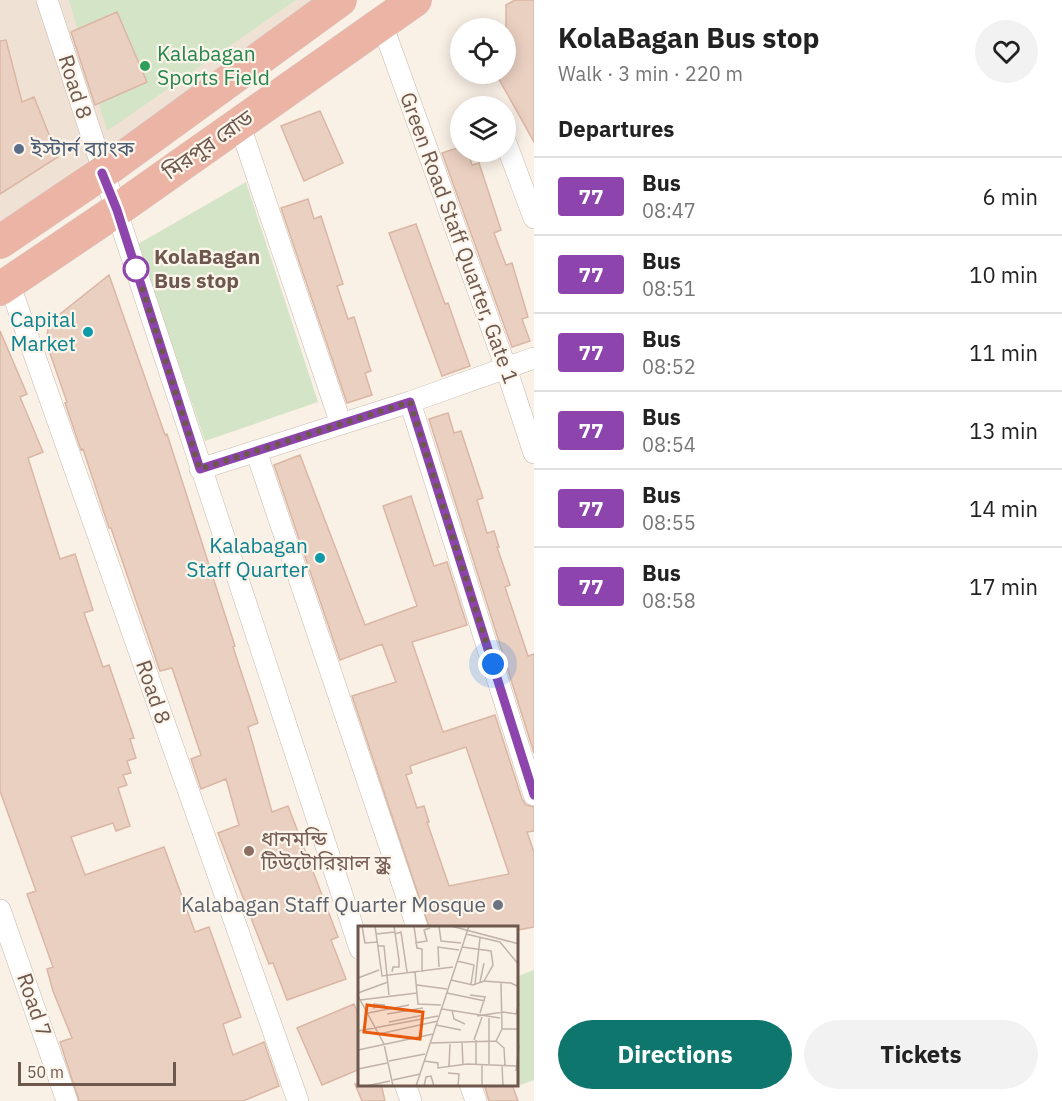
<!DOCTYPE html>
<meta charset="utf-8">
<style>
body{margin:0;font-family:"IBM Plex Sans","Noto Sans Bengali",sans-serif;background:#f2f2f2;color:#222;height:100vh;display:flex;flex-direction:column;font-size:22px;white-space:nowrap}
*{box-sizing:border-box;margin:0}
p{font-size:20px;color:#767676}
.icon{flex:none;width:33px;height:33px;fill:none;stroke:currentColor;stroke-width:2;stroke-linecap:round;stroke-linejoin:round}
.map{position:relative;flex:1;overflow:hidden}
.sheet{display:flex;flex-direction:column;background:#fff;width:528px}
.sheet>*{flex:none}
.badge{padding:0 12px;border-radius:4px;font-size:21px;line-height:39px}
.fabs{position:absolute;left:450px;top:18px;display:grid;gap:12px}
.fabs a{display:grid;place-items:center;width:66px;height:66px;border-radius:50%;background:#fff;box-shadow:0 3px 15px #0003;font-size:30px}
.scale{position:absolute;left:18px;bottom:15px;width:158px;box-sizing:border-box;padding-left:6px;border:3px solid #6e584e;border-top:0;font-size:16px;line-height:21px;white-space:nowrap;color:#6e584e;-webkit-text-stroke:4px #fcf5eb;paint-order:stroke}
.you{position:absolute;width:30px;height:30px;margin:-15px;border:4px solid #fff;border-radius:50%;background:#1a73e8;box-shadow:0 0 0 9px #1a73e833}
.map>.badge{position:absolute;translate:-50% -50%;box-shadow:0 0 0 3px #fff}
h2{padding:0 24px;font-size:22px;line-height:54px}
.round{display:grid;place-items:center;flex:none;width:63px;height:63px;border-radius:32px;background:#f2f2f2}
.summary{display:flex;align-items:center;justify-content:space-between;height:102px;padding:0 24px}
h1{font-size:28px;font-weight:700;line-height:45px}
.action{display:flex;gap:12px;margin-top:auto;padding:12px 24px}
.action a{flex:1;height:69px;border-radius:36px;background:#0f766e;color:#fff;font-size:24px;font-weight:700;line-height:69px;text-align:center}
.action a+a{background:#f2f2f2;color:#222}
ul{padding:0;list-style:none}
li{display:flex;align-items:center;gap:18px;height:78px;padding:0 24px;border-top:2px solid #e0e0e0}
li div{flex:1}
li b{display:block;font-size:22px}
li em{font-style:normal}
li .badge{min-width:66px;font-weight:700;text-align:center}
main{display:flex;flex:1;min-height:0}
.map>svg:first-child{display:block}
.residential{fill:#efe2d5}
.green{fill:#d4e4c6}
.building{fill:#ead0c1;stroke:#dbb6a4;stroke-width:1.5;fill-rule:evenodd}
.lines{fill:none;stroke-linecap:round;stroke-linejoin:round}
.street-casing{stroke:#c8b8ad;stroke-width:22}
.highway-casing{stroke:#d4cdca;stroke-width:34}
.street{stroke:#fff;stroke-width:21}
.highway{stroke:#ebb4a5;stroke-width:33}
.line-casing{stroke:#fff;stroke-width:14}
.line{stroke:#8e44ad;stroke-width:9}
.walk{stroke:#6e584e;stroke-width:6;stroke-dasharray:0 10.8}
.leisure-dot{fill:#2e9e5b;stroke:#fcf5eb;stroke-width:2}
.service-dot{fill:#5c6f8a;stroke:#fcf5eb;stroke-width:2}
.stop-dot{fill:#fff;stroke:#8e44ad;stroke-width:3}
.culture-dot{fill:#0f9aa8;stroke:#fcf5eb;stroke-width:2}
.education-dot{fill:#8d6e63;stroke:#fcf5eb;stroke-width:2}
.worship-dot{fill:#6b7280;stroke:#fcf5eb;stroke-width:2}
.labels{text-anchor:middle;stroke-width:4.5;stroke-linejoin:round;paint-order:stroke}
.leisure-label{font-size:21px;fill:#27864d;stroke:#fcf5eb;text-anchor:start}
.street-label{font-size:21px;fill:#6e584e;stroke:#fcf5eb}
.service-label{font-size:21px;fill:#4e5e75;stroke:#fcf5eb;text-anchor:start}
.stop-label{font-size:21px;font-weight:bold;fill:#6e584e;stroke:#fcf5eb;text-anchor:start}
.culture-label{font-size:21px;fill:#0d838f;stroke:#fcf5eb;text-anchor:end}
.education-label{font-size:21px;fill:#785e54;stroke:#fcf5eb;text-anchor:start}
.worship-label{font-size:21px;fill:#5b616d;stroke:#fcf5eb;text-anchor:end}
.inset-road{fill:none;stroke:#c1b3a9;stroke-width:1.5}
.view{fill:#e8590c;fill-opacity:0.15;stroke:#e8590c;stroke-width:3}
.inset-edge{fill:none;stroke:#6e584e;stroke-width:3}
</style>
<main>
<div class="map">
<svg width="534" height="1101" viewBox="0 0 534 1101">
<rect width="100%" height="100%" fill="#f9f0e6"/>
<!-- residential -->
<path class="residential" d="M0,0H318L0,223Z"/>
<!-- green -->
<path class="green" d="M69,0H296L107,131Z
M246,182L318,402L205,441L138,244Z
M534,970V1080L520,1085L518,1077V976Z"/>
<!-- building -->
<path class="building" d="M515,0H534V142L496,74H506V5Z
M117,12L147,82L95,105L71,32Z
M6,40L22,102L34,97L58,157L0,194V41Z
M320,111L343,163L304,181L281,126Z
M460,147V152H468L472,165L479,163L501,230L494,233L506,265L512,263L528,317L522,319L530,341L512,347L442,153Z
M308,199L314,219L321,216L343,284L337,286L348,319L354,317L371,371L365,373L372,395L347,403L281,208Z
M416,224L445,304L448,303L470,366L442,376L389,233Z
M109,275L165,435L167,434L235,646L233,647L258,723L248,727L272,812L288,806L338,937L331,940L346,979L287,1000L273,963L269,964L218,833L239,825L226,779L201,789L191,759L201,755L172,668L160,671L111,528H109L83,449L81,450L65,403L67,402L46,342L49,323Z
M0,331L27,394L20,397L43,452L28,458L60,559L75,554L93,610L84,613L103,667L109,665L134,738L130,739L136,758L127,761L131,773L123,775L127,785L118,788L130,826L116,831L113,823L71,837L85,875L164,847L195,932L209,927L241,1017L223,1024L233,1055L264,1042L279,1086L243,1101H79L60,1042L72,1038L53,991L47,969L53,967L27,894L36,891L0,791Z
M448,413L454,433L461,431L483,498L477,500L487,533L494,531L499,547H497L510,585L505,587L528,656L534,654V753L429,419Z
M300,455L365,625L417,606L383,506L411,496L434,566L447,562L467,625L412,642L443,732L495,715L522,799L526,805L534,807V831L527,832L534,852V927L518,930V927H429L352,696L396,682L382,644L340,660L274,465ZM466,747L509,874L449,886L427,822H429L424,806L417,808L406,775L412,773L410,766Z
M354,1004L360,1019V1069L322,1085L297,1028Z
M355,1084H381L385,1101H362Z
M484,1084H512L518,1101H489Z"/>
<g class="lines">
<!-- street casing -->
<g class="street-casing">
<path id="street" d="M47,0L360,949
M382,24L506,368L534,453
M239,123L341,424
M506,143L534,218
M9,283L298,1101
M410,402L534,795
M256,451L417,927
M200,469L410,402L534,358
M0,910L67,1101
M405,1084L411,1101
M470,1084L476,1101"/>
</g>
<!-- highway casing -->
<g class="highway-casing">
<path id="highway" d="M0,242L102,173L340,0
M0,289L117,210L415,0"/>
</g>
<!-- street -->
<use href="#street" class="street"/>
<!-- highway -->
<use href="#highway" class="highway"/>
</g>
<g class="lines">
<!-- line casing -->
<g class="line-casing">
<path id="line" d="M102,173L117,210L200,469L410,402L534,795"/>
</g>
<!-- line -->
<use href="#line" class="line"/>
<!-- walk -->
<path class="walk" d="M136,269L200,469L410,402L493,664"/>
</g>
<!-- markers -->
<circle class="leisure-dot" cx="145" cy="66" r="6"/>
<circle class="service-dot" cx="19" cy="149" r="6"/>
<circle class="stop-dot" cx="136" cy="269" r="12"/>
<g class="culture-dot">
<circle cx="88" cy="332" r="6"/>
<circle cx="320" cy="558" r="6"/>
</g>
<circle class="education-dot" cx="249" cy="851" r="6"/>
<circle class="worship-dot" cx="498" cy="905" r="6"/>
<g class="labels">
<!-- leisure labels -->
<g class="leisure-label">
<text x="157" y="61">Kalabagan<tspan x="157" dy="24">Sports Field</tspan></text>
</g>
<!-- street labels -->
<g class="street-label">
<text transform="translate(75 87) rotate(72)" y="7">Road 8</text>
<text transform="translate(208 145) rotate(-35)" y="7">মিরপুর রোড</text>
<text transform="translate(459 238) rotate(70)" y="7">Green Road Staff Quarter, Gate 1</text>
<text transform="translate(153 692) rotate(71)" y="7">Road 8</text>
<text transform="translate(34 1005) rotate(71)" y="7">Road 7</text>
</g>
<!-- service labels -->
<g class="service-label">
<text x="31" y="156">ইস্টার্ন ব্যাংক</text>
</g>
<!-- stop labels -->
<g class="stop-label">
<text x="154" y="264">KolaBagan<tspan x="154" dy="24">Bus stop</tspan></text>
</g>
<!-- culture labels -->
<g class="culture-label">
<text x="76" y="327">Capital<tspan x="76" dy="24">Market</tspan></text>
<text x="308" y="553">Kalabagan<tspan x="308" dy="24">Staff Quarter</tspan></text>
</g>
<!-- education labels -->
<g class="education-label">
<text x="261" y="846">ধানমন্ডি<tspan x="261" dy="24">টিউটোরিয়াল স্কুল</tspan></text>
</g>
<!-- worship labels -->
<g class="worship-label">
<text x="486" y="912">Kalabagan Staff Quarter Mosque</text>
</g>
</g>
<!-- overview -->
<g transform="translate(358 926)">
<rect width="160" height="160" fill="#f9f0e6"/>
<path class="inset-road" d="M4,0L7,17L20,16M17,0L24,50L95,41M56,0L59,22L64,23V46M81,0L83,15L103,17M93,0L161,18M18,8L37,6M37,8L43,6L49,46M108,8L142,16L161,39M57,17L69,15L66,4L72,2M20,20H26L31,69M104,21L133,25L135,39L126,55M99,35L116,39L113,58M81,41L80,21L101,24M34,46L35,41H41V34L36,0M57,46L60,78L83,79M0,52L21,44M93,54L115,59L126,55L153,57L161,61M122,56L126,37M143,57L144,103M117,58L122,12M59,59L89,63M0,67L30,56M89,67L127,75M112,69L127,71L122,87M0,70L26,118L35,160M2,74L59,67M15,82L27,79L15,78M84,83L142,92M94,84L96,93L107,98M10,87L51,79M29,88L65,82M119,90L145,86L158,88L161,78M131,92V138M31,96L66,89M78,99L103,104M0,105L80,90M21,108L80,95M116,114L124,91M138,115L146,122L147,139M104,116L105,139M73,117L138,115L144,103H161M0,124L75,108M31,135L67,128M66,135L80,137V142L109,138L159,140M124,138V160M118,139V114M144,139L145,160M91,140L92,118M0,143L29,137M158,145L161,119M90,147L101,148L100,160M35,154L62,148M8,160L32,155M58,160L111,0M66,160L68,151L73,150L76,160"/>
<path class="view" d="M9,79L65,86L62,113L6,106Z"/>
<rect width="160" height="160" class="inset-edge"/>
</g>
</svg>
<div class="fabs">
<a><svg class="icon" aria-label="locate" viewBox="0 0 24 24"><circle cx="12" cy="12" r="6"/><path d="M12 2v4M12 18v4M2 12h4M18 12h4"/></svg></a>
<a><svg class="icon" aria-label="layers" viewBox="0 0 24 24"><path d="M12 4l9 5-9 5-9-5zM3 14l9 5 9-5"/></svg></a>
</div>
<div class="scale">50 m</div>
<div class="you" style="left:493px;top:664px"></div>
</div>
<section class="sheet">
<div class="summary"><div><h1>KolaBagan Bus stop</h1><p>Walk · 3 min · 220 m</p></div><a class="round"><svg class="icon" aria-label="heart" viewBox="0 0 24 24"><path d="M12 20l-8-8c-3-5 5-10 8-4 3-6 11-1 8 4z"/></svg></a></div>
<h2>Departures</h2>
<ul>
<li><span class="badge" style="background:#8e44ad;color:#fff">77</span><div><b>Bus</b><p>08:47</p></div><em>6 min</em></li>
<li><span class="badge" style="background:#8e44ad;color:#fff">77</span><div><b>Bus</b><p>08:51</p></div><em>10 min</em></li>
<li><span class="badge" style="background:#8e44ad;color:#fff">77</span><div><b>Bus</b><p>08:52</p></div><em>11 min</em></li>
<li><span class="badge" style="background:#8e44ad;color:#fff">77</span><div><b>Bus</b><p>08:54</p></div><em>13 min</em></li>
<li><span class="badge" style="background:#8e44ad;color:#fff">77</span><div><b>Bus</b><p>08:55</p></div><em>14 min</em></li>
<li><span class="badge" style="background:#8e44ad;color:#fff">77</span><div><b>Bus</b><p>08:58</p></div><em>17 min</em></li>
</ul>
<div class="action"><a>Directions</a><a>Tickets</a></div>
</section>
</main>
